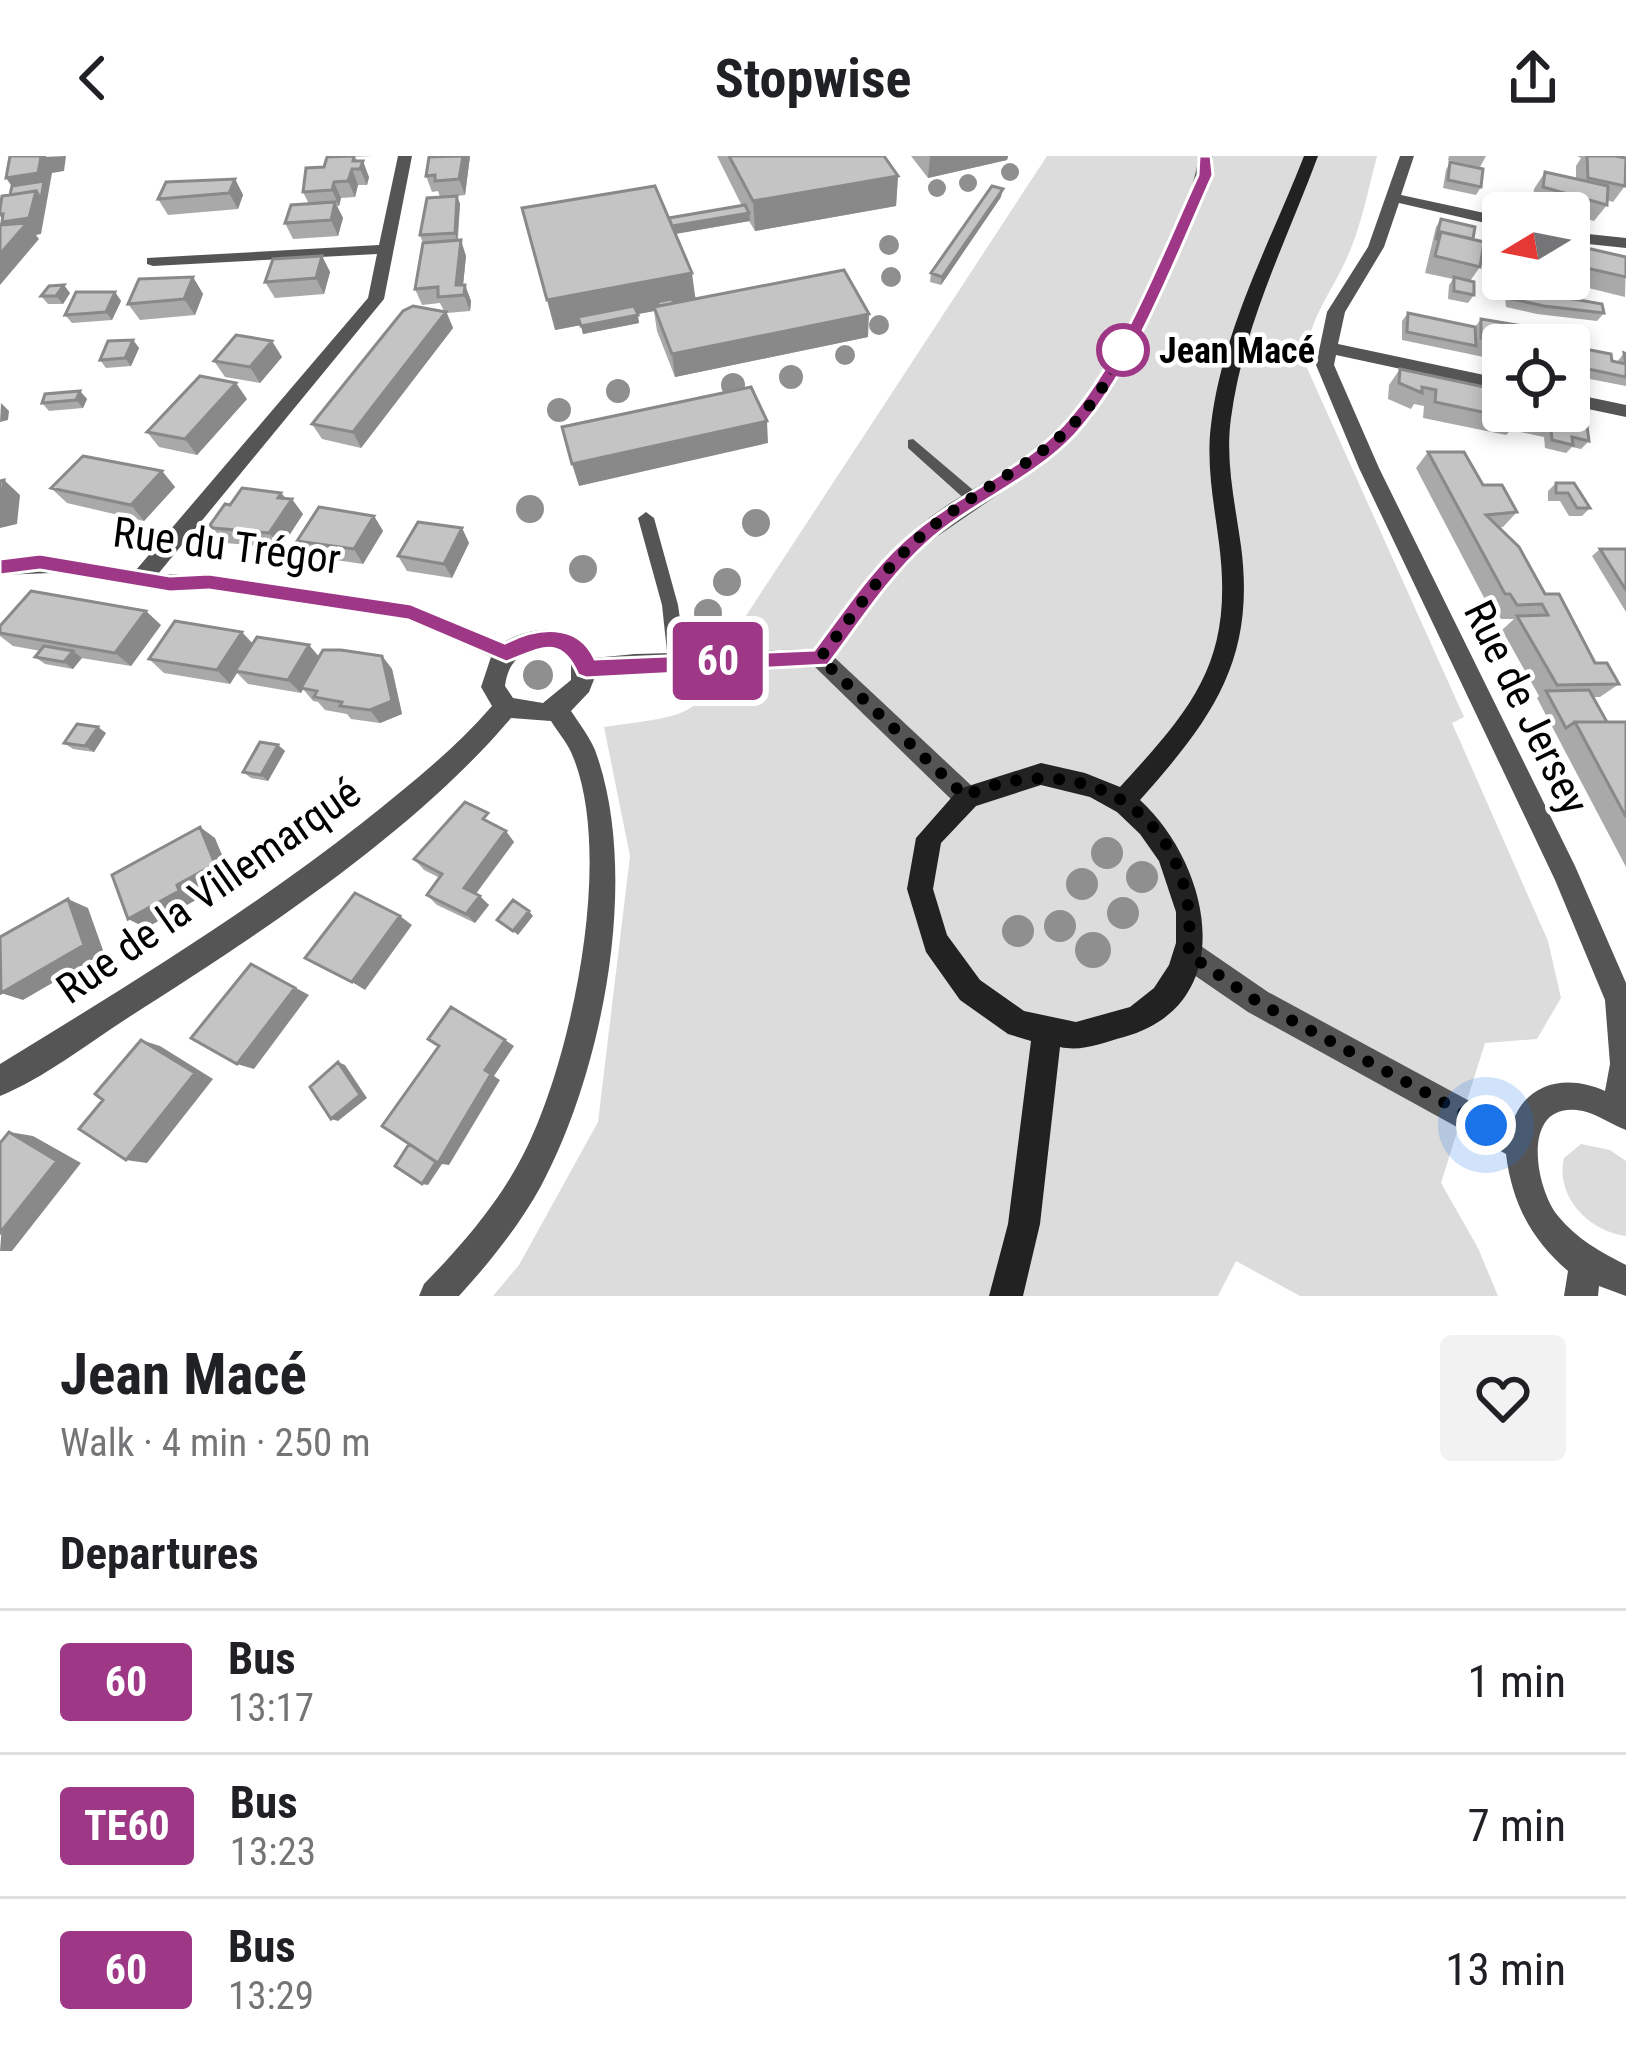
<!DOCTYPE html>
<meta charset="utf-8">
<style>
body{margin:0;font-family:"Roboto Condensed",sans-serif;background:#f2f2f2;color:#202124;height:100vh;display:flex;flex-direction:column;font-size:45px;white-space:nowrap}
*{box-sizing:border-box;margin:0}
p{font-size:39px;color:#757577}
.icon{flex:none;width:66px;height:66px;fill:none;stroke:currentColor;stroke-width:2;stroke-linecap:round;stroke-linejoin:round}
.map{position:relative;height:1140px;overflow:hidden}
.panel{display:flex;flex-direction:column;background:#fff;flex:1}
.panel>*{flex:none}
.badge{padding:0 24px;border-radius:9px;font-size:42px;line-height:78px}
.needle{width:78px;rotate:260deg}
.controls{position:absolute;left:1482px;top:36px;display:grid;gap:24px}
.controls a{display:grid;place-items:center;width:108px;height:108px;border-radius:12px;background:#fff;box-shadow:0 6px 18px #0003;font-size:60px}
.you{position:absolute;width:60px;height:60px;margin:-30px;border:9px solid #fff;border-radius:50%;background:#1a73e8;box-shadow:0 0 0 18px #1a73e833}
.map>.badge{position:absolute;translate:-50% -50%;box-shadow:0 0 0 6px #fff}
h2{padding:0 60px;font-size:45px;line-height:108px}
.round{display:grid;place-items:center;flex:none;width:126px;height:126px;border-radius:12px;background:#f2f2f2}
.summary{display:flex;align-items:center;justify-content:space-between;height:204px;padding:0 60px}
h1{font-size:57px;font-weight:700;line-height:90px}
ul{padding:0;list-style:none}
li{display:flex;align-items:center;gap:36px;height:144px;padding:0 60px;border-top:3px solid #e0e0e0}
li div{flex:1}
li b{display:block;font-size:45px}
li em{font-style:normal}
li .badge{min-width:132px;font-weight:700;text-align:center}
header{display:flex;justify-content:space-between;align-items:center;height:156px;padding:0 60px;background:#fff;font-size:54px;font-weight:700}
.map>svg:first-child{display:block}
.green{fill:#dcdcdc}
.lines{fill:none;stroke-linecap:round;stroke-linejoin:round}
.lane{fill:#555;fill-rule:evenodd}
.street{fill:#555;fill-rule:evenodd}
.secondary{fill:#222;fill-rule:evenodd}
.tree{fill:#8f8f8f}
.wall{fill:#a9a9a9}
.shaded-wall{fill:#898989}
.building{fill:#c4c4c4;stroke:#898989;stroke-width:3}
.line{fill:#9f3787;stroke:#fff;stroke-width:3}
.walk{stroke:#000;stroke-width:12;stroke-dasharray:0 21.6}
.stop-dot{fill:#fff;stroke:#9f3787;stroke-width:6}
.labels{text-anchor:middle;stroke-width:9;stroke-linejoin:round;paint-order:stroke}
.far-stop-label{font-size:36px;font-weight:bold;fill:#000;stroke:#fff;text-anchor:start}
.street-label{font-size:42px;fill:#000;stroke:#fff}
</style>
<header><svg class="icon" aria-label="back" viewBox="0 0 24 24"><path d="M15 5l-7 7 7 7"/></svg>Stopwise<svg class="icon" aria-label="share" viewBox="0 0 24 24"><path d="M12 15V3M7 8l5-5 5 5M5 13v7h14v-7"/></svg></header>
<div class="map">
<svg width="1626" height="1140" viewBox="0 0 1626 1140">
<rect width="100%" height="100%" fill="#fff"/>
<!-- green -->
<path class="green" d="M1047,0H1377C1368,34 1360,77 1344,108C1327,144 1304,170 1307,212L1464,561L1452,567L1548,785L1561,842L1537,883L1485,887L1441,1027L1478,1092L1498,1140H1300L1236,1105L1218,1140H493L519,1109L598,966L630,700L604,571C703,557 697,563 738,472Z
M1581,988L1610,994L1626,1005V1080C1589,1075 1555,1041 1564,1002Z"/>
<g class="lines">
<!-- lane -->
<path class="lane" d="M913,283L979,339V347H969L908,292V284Z
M646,356L654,362L678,449L686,505L683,510H671L668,505L662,449L638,362Z"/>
<!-- street -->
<path class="street" d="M398,0H412L384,143L158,418H209L411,447L504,486C536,468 575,467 594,502L635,498L814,493C849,447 882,398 929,362C973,329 1026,309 1064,268C1106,223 1130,165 1156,111C1173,75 1193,40 1199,0H1213L1199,52L1145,170L1091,262L1040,310L926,388L887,430L834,501L974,632L978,640L974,648L965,651L956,648L815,511L635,516L595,521L589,536L571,555C579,567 589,580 595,594C641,719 603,914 541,1030C519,1070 490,1106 459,1140H419L424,1128C464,1087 503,1042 528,989C573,895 615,694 571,596C566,585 557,575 551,565L511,562C411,680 256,780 126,863C86,889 44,922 0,940V908C124,832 247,757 362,667C407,631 454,594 492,550L481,531L491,501L408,464L209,434H157L52,417L0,419V403L52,401L136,414L368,142L377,98L153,110L147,108V102L379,89ZM549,490L571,502V524L543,547L513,542L505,530C508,504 524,493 549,490Z
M1400,0H1414L1401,39L1503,61V71L1399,47L1384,91L1345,156L1338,188L1503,223V235L1336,199L1334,209L1379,312L1575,710L1626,827V974C1612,969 1597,958 1583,955C1520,942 1534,1030 1558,1060C1577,1083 1600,1096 1626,1109V1140L1599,1130L1598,1140H1564L1568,1115C1531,1083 1512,1047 1506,998L1248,856L1178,808L1174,798L1178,788L1188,784L1198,788L1268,836L1512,968C1526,925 1568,918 1605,935L1610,908L1605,844L1555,724L1359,312L1316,209L1327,156L1368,91Z
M1569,76L1626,82V92L1569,86Z
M1569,237L1626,249V261L1569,249Z"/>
<!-- secondary -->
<path class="secondary" d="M1304,0H1318C1286,86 1243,170 1231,262C1225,305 1235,347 1241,390C1256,504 1212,563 1140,644C1210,708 1242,848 1124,881C1102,887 1082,896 1060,891L1040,1068L1023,1140H989L1008,1068L1031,885L1008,878L960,844L926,796L907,733L916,682L959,633L1041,607L1085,617L1120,631C1195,549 1234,504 1219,387C1214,348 1206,308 1211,269C1222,175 1270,87 1304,0ZM1041,629L1090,641L1117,656L1140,678L1159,705L1176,756V787L1169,809L1154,832L1130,851L1076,866L1024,855L980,824L947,779L933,733L941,687L976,650Z"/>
</g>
<!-- trees -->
<g class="tree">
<circle cx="1010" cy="16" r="9"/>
<circle cx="968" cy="27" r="9"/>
<circle cx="937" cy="32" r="9"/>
<circle cx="889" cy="89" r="10"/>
<circle cx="891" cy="121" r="10"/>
<circle cx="879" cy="169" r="10"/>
<circle cx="845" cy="199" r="10"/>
<circle cx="791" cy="221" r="12"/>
<circle cx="733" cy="229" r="12"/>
<circle cx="618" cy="235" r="12"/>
<circle cx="559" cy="254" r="12"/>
<circle cx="530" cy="353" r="14"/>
<circle cx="756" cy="367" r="14"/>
<circle cx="583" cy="413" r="14"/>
<circle cx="727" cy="426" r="14"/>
<circle cx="708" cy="457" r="14"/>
<circle cx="538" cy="519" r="15"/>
<circle cx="1107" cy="697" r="16"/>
<circle cx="1142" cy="721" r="16"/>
<circle cx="1082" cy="728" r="16"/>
<circle cx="1123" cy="757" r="16"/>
<circle cx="1060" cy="770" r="16"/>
<circle cx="1018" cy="775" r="16"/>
<circle cx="1093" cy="794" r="18"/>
</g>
<!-- wall -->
<path class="wall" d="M373,0L355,1L369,21L367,29H358L355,41L341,42L339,50H337L343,62L338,80L293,83L285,67L309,48L303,36L324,11L327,1Z
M470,0L465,39L457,40L460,48L458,84L466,100L463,129H465L471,145L470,155L447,157L453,172L361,292L322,283L312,268L444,155L440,147L422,149L415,133L423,87L420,79L440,41L438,35L432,36L426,20L429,1Z
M717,0H884L898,20L896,50L755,75L749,65L676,78L696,143L868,181L675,221L657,175L654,155L637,158L639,167L583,178L581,169L555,174L669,62L742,50Z
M911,0H1008L1007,4L928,22Z
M1449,0H1486L1480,11L1448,4Z
M1577,0H1615L1625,30L1613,46L1607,44V49L1594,65L1532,47L1534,33L1545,16L1576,23V10L1581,2Z
M1450,6L1481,31L1476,39L1443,32L1446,14Z
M235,23L243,39L238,53L168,59L158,43Z
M1001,41L941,129L930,126L931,117Z
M1441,63L1473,83L1480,111L1470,125L1474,139L1468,147L1448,143L1449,129L1453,123L1425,117L1436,71Z
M1569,88L1626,101L1625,141L1552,123H1569Z
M322,100L330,116L324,138L275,142L265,126Z
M193,121L203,138L195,159L140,164L128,148Z
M1511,132L1604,157L1597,165L1537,158L1506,151L1505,141Z
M115,136L121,145L112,164L72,167L65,159Z
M70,137L63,148H48L41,140Z
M1408,157L1475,171L1481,163L1580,192L1617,206L1624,197L1626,198V230L1569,219V189H1503V205L1402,184V165Z
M133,184L139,192L131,210L106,212L100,204Z
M282,201L260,227L225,221L214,205Z
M1400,213L1503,255L1589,285L1581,293L1572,291L1566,297L1545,292L1544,281L1511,274L1506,279L1423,262L1424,250L1414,248L1411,253L1388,243L1389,229Z
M80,235L87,243L83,252L49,255L42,247Z
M247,243L197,299L159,291L147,276Z
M1428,296L1483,329L1517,356L1503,371L1499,372L1595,507L1619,528L1600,541H1593L1607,566H1626V711L1537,542L1539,540L1502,474L1514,463H1501L1495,453H1490L1416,312Z
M162,315L175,331L144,365L67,347L51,332Z
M1556,327L1590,352L1582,360H1569L1560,345H1548V335Z
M281,337L303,358L281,392L226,387L210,369L230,349Z
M374,360L383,375L363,408L308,400L297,385Z
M462,372L469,387L452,422L407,415L398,400Z
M1600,393H1626V456L1592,400Z
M161,469L131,510L81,502L73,513L45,508L35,501L41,495L13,490L0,480V470Z
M253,487L309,489L319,501L382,500L392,513L402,558L380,567L351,563L347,558L325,554L318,546L313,545L303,533L301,537L248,528L237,517L230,528L164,517L149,503Z
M106,577L94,596L73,593L64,587Z
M278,589L285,595L268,625L251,622L243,616Z
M496,668L514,686L476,738L489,749L475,767L437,749L427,739L440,722L424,714L414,703Z"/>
<!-- shaded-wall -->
<path class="shaded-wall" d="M66,0L64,15L52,17L41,78L36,79L39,83L0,129V98L14,82L2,66H4L0,59L18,39L6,22L41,1Z
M463,0H470L465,39L459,23Z
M930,0H1008L1007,4L928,22Z
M363,5L369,21L367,29L360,13Z
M352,13L358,29L355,41L348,25Z
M898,20L896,50L755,75L753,45Z
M235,23L243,39L238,53L229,37Z
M334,26L341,42L339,50L332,34Z
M1003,33L1001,41L941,129L942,121Z
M457,40L460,48L457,85L455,77Z
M335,46L343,62L338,80L331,64Z
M749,57L750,65L668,79L667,71Z
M461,84L466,100L462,139L456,129Z
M322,100L330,116L324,138L316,122Z
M692,117L696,147L555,174L547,144Z
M193,121L203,138L195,159L184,143Z
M64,129L70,137L63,148L56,140Z
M465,129L471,145L470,155L464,139Z
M115,136L121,145L112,164L106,156Z
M446,156L453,172L361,292L353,276Z
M869,158L868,181L675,221L672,198Z
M638,159L639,167L583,178L581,170Z
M133,184L139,192L131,210L125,202Z
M272,185L282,201L260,227L250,211Z
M236,227L247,243L197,299L185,283Z
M80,235L87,243L83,252L76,244Z
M1,247L9,255L8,264L0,266Z
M767,265L768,287L579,330L572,308Z
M162,315L175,331L144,365L131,349Z
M4,324L20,339L17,368L0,372V353Z
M281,337L289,348L292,343L303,358L281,392L269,377L278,342Z
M374,360L383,375L363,408L354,393Z
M462,372L469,387L452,422L444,408Z
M146,455L161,469L131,510L115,497Z
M242,476L255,490L235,515L237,517L230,528L217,514Z
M309,489L320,502L301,537L288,524Z
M73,495L82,502L73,513L64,506Z
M382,500L392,513L402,558L380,567L370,554Z
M98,571L106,577L94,596L85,590Z
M278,589L285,595L268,625L261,619Z
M200,671L215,682L230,718L194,738L196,744L146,772L128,763L177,729Z
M506,675L514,686L473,741L464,732Z
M480,740L489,749L475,767L466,758Z
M68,743L88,752L104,797L23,844L1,837Z
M529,755L533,760L518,779L513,775Z
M400,760L412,769L365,834L352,826Z
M251,808L309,839L254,913L237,908Z
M141,884L160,890L213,923L147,1007L126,1004Z
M505,884L514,890L494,920L485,914Z
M338,906L345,909L367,942L338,965L331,963Z
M491,918L500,924L449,1009L442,1008L428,1029L422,1028Z
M9,976L33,980L81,1007L12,1095H0Z"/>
<!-- building -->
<path class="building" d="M10,0H46L41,1L38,17L6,22Z
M354,0L353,5H363L360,13H352L348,25L334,26L332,34L303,36L306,12L324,11L327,1Z
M463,0L459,23L435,25V19L426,20L429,1Z
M729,0H884L898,20L753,45Z
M1587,0H1615L1626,2L1625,30L1588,22Z
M1450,6L1483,13L1481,31L1448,24Z
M1545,16L1608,30L1607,49L1543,31Z
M235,23L229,37L158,43L166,26Z
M44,25L41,43L36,35L10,39L12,30Z
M655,30L692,117L547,144L522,52Z
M992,30L1003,33L942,121L931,117Z
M36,35L29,62L2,66L3,58L0,59V53L2,40Z
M457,40L455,77L420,79L427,42Z
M335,46L331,64L285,67L291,49Z
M745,49L749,57L672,70L669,62Z
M1441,63L1475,71L1473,83L1441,76L1436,84Z
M27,67L0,98V69Z
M1441,76L1484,86L1480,111L1435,100Z
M461,84L456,129H465L464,139L438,141V131L415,133L423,87Z
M1569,88L1626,101V121L1569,108Z
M322,100L316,122L265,126L273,103Z
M844,114L869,158L672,198L654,151Z
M193,121L184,143L128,148L139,123Z
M1454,121L1474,126V139L1454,135Z
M64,129L56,140H41L49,130Z
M1511,132L1602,148L1604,157L1544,150L1512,143Z
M76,136H115L106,156L65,159Z
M672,143L674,147L659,150L657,146Z
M413,150L446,156L353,276L312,268L403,155Z
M634,150L638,159L581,170L578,161Z
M1408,157L1475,171L1476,190L1407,176Z
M1481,163L1578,179L1581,202L1569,200V189H1516L1481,182Z
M236,179L272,185L250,211L214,205Z
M133,184L125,202L100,204L108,185Z
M1580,192L1611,198L1612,205L1626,208L1624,197L1626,198V221L1574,210L1581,202Z
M1400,213L1503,235V255H1519L1520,264L1435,246L1436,234L1422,231V237L1399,227Z
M200,220L236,227L185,283L147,276Z
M751,231L767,265L572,308L562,271Z
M80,235L76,244L42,247L45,238Z
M1519,255H1553L1586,262L1589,285L1572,281L1573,289L1552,284L1551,273L1518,266L1520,264Z
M1428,296H1464L1483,329H1502L1517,356L1486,359L1519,391L1545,438H1559L1595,507H1607L1619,528L1557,529L1517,460L1548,459L1542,448L1517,449L1510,438H1505Z
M83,300L162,315L131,349L51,332Z
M4,324L1,353H0V325Z
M1556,327H1574L1590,352H1577L1568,337H1556Z
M242,332L281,337L278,342L292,343L269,377L213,372L210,369L225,348L230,349Z
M319,351L374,360L354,393L297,385Z
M418,366L462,372L444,408L398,400Z
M1600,393H1626V434Z
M31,435L146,455L115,497L0,477V470Z
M175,465L242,476L217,514L149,503Z
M257,481L309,489L288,524L235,515Z
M44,490L73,495L64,506L35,501Z
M323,494H341L382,500L392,545L370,554L340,550L342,546L314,541L317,535L301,532Z
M1589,534L1607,566H1575L1566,572L1546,535Z
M1575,566H1626V661Z
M77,568L98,571L85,590L64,587Z
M260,586L278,589L261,619L243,616Z
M465,646L488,657L483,663L506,675L464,732L480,740L466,758L427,739L442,718L414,703Z
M200,671L215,708L177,729L179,735L128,763L112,719Z
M355,737L400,760L352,826L305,802Z
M68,743L84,789L1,837L0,781Z
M513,744L529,755L513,775L497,764Z
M251,808L295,832L237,908L191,882Z
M451,851L505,884L485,914L491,918L438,1007L382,970L439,890L428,883Z
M141,884L195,917L126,1004L79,973L103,944L95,938Z
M338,906L360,939L331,963L310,931Z
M9,976L57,1005L0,1077V987Z
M409,988L436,1006L422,1028L395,1010Z"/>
<!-- line -->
<path class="line" d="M1199,0H1211L1213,19C1177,99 1134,215 1075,279C1033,324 972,346 927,387C888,422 859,468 828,509L586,522L578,519C560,477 539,494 506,506L408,464L209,434L170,436L40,414L0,419V403L40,398L170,420L209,418L411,448L505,487C536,471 578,465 595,503L814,494C845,453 875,407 915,375C961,336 1022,314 1064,268C1123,203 1161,99 1198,19Z"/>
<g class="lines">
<!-- walk -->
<path class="walk" d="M1123,194C1073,302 1001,311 921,380C881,415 852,461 820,502L965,640C1085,585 1204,664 1188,798L1258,846L1486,969"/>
</g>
<!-- markers -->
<circle class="stop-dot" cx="1123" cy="194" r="24"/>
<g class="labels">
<!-- far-stop labels -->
<g class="far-stop-label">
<text x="1159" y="207">Jean Macé</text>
</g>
<!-- street labels -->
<g class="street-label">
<text transform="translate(227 389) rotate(7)" y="15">Rue du Trégor</text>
<text transform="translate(1527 551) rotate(64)" y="15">Rue de Jersey</text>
<text transform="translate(208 734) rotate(-35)" y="15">Rue de la Villemarqué</text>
</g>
</g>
</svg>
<div class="controls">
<a><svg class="needle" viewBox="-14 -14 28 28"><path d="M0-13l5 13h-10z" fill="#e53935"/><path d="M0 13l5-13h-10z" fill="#757577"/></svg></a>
<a><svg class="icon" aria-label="locate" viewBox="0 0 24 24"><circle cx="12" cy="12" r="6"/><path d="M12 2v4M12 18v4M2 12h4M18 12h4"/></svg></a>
</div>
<div class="you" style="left:1486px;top:969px"></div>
<b class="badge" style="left:718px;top:505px;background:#9f3787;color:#fff">60</b>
</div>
<section class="panel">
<div class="summary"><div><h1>Jean Macé</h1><p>Walk · 4 min · 250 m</p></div><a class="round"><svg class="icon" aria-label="heart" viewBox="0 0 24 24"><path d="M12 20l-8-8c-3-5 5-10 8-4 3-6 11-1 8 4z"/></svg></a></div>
<h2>Departures</h2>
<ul>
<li><span class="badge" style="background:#9f3787;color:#fff">60</span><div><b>Bus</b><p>13:17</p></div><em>1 min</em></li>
<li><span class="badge" style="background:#9f3787;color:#fff">TE60</span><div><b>Bus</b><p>13:23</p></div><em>7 min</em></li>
<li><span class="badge" style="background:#9f3787;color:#fff">60</span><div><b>Bus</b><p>13:29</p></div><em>13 min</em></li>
</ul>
</section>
